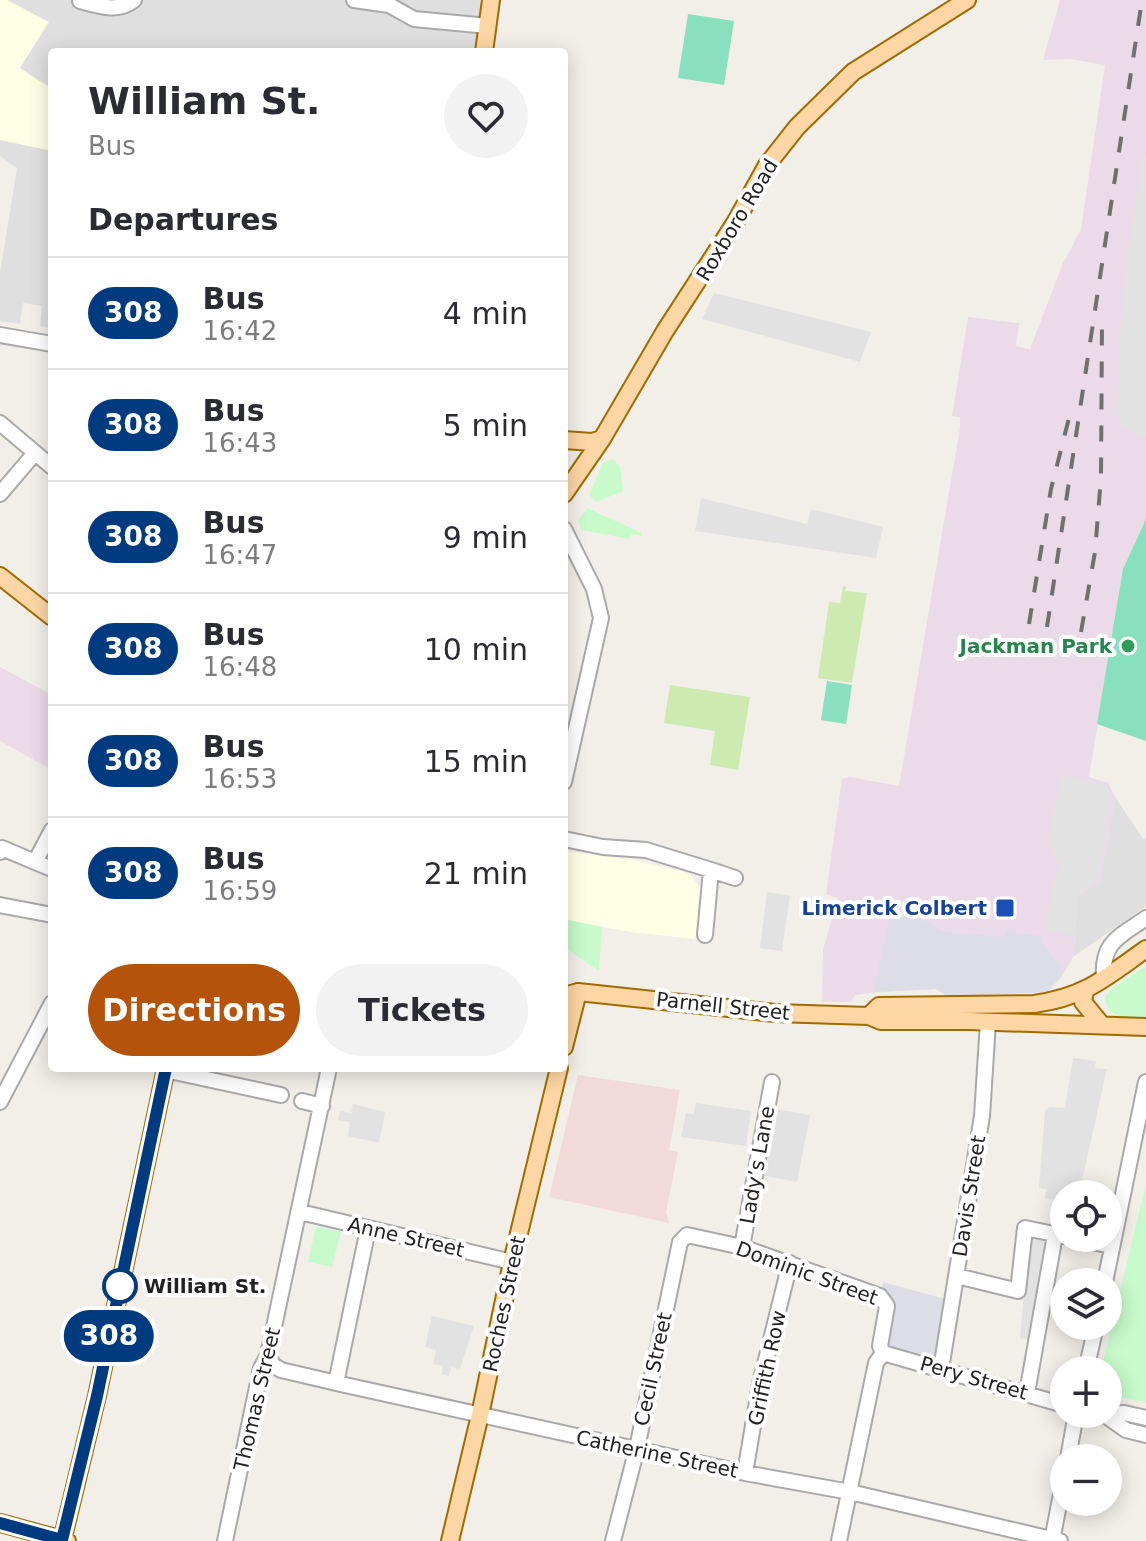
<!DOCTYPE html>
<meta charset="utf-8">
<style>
body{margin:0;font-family:"DejaVu Sans",sans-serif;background:#f2f2f3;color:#2b2b33;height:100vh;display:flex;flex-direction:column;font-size:30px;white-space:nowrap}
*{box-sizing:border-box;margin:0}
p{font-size:26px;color:#7c7c81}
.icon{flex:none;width:44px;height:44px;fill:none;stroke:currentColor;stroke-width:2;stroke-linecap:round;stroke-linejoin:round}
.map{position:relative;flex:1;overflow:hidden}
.sheet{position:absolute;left:48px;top:48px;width:520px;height:1024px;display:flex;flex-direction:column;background:#fff;border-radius:8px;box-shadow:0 4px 20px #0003}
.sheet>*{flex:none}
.badge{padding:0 16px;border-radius:26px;font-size:28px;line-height:52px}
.buttons{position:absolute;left:1050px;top:1180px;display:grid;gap:16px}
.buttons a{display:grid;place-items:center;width:72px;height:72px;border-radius:50%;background:#fff;box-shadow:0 4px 20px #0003;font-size:40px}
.map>.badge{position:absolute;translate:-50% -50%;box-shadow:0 0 0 4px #fff}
h2{padding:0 40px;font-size:30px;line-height:72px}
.round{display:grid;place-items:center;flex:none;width:84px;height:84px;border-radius:42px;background:#f2f2f3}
.head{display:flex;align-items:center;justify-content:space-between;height:136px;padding:0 40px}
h1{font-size:38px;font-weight:600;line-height:60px}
.cta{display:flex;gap:16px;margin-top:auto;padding:16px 40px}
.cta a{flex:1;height:92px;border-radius:48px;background:#b45309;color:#fff;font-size:32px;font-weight:600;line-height:92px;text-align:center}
.cta a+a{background:#f2f2f3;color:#2b2b33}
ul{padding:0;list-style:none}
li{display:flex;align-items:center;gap:24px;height:112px;padding:0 40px;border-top:2px solid #e1e1e2}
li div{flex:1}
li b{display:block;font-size:30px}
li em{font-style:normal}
li .badge{min-width:88px;font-weight:700;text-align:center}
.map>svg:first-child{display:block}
.residential{fill:#e0dfdf}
.commercial{fill:#f2dad9}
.industrial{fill:#ebdbe8}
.education{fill:#ffffe5}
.grass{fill:#cdebb0}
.park{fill:#c8facc}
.pitch{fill:#88e0be}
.parking{fill:#e2e2e2}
.plaza{fill:#dddde8}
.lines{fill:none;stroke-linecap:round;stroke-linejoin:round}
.minor-casing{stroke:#a9a9a9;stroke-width:18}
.major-casing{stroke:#a06b00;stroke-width:20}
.minor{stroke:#fff;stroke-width:14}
.major{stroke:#fcd6a4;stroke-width:16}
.rail{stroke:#707070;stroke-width:4;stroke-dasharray:16 16;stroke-linecap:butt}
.line-casing{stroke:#fff;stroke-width:18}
.line{stroke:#003b80;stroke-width:12}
.leisure-dot{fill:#2e9e5b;stroke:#fff;stroke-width:3}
.transit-dot{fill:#1a4fb4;stroke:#fff;stroke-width:3}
.stop-dot{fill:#fff;stroke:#003b80;stroke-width:4}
.labels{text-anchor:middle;stroke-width:8;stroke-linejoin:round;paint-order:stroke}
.street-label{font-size:20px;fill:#222;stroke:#fff}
.leisure-label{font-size:20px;font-weight:bold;fill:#27864d;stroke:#fff;text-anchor:end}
.transit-label{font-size:20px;font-weight:bold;fill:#164399;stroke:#fff;text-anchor:end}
.stop-label{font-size:20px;font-weight:bold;fill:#222;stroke:#fff;text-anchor:start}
</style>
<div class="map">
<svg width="1146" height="1541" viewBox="0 0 1146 1541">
<rect width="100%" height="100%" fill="#f2efe9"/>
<!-- residential -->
<path class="residential" d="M0,0H480V17L475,52H52V328L40,326L42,306L23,303L20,324L0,321V273L17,168L0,156Z
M1115,797L1143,839L1146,838V906L1073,957L1078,896L1100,881Z"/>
<!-- commercial -->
<path class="commercial" d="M578,1075L680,1090L669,1150L678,1152L666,1212L669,1223L549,1197Z"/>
<!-- industrial -->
<path class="industrial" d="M1060,0H1146V519L1123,569L1089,777L1108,783L1115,797L1100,881L1078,896L1073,957L1061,978L1047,992L947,996L936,989L877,992L855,995L851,1002H822L823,949L838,898L826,894L842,779L850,777L899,786L960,428V417L952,416L968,317L1019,323L1016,346L1030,349L1063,263L1081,230L1105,65L1070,59L1043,60Z
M0,667L52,695V770L0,741Z"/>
<!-- education -->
<path class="education" d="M0,0H7L49,22L20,68L52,89V151L0,140Z
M565,851L633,860L689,873L703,891L695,939L631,932L564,920Z"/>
<!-- grass -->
<path class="grass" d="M843,586H846L845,591L867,593L852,683L818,678L829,602L840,603Z
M670,685L750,697L738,770L710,765L715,731L664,723Z"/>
<!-- park -->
<path class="park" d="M613,459L620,467L623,491L596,502L589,495L603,463Z
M587,508L642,533V536L631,534L630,539L582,530L578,521Z
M564,919L602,927L599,971L564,947Z
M1146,966V1023C1129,1020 1106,1019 1105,997L1110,990Z
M1146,1184V1403L1110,1395L1108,1370H1101Z
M316,1226L341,1232L332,1267L308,1262Z"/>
<!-- pitch -->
<path class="pitch" d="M688,14L734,21L724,85L678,78Z
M1146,519V741L1097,724L1123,569Z
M827,681L852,685L846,724L821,720Z"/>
<!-- parking -->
<path class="parking" d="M1143,157L1146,158V438L1119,425L1118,401L1121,316L1130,237Z
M714,293L871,332L860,362L702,319Z
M701,498L807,524L811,509L883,527L876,558L695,531Z
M1061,775L1106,786L1112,798L1098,878L1078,896L1075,935L1046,929L1053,881L1060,867L1048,843Z
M767,892L790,896L782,951L760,948Z
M1073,1058L1096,1061L1095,1068L1107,1069L1079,1194H1064V1201L1045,1198L1046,1189L1039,1188L1045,1110L1050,1107L1065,1108Z
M696,1103L751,1111L746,1146L681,1137L686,1113L694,1114Z
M353,1104L385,1112L379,1143L348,1136L350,1122L338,1120L340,1111L351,1113Z
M776,1109L810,1115L797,1182L762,1175Z
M1029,1235L1048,1239L1031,1341L1020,1338Z
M432,1316L474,1326L460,1369L451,1367L449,1376L442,1374L443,1366L433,1364L436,1350L425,1347Z"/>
<!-- plaza -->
<path class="plaza" d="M891,911L909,912L945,932L1005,937L1006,932L1042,936V940L1064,972L1047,992L947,996L936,989L877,992L874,988Z
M883,1282L952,1301L941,1369L883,1353L880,1296Z"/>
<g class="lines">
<!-- minor casing -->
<g class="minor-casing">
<path id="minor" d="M354,0L389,5L414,19L488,26
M80,1C99,6 118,13 134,0
M0,335L52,344
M0,423L52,467
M0,494L35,453
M564,529L594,589L601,618L564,782
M564,839L603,847L646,850L711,870L705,935
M0,852L2,848L35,862L52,830
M35,862L52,869
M711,870L735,878
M0,905L52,915
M1104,979C1101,942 1119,937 1146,918
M165,1070L281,1095
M302,1101L322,1106
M0,1102L52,1003
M300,1212L512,1262
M1071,1238L1112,1246
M742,1247L772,1082
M957,1276L1018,1291L1025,1228L1064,1236
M1105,1282L1146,1082
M883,1353L1064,1405
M268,1355L273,1365L281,1370L345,1385L745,1473L850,1492L1060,1541
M941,1369L982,1116L988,1022
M1086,1370L1096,1326
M336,1383L368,1229
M1027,1393L1055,1235
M1098,1414L1124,1413L1146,1418
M1106,1416L1126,1430L1146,1435
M1068,1458L1076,1414
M745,1473L760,1384L790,1263
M225,1541L261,1368L268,1355L329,1068
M613,1541L637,1448L680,1242L687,1235L742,1247L880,1296L887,1306L880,1346L883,1353
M839,1541L876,1363L883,1353
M1052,1541L1064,1478"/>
</g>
<!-- major casing -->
<g class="major-casing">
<path id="major" d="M484,52L491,0
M564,440L592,442L602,439
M564,494L602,439L665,331L735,223L767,165L797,127L853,72L967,0
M0,576L52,617
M1085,991L1083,1002L1101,1024
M564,996L578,992L775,1013L869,1016L881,1021H969L1146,1027
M869,1016L879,1006L1034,1004C1085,997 1105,978 1146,949
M564,1047L578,992
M0,1523L67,1541
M62,1541L97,1396L166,1068
M450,1541L480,1415L512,1262L559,1068"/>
</g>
<!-- minor -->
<use href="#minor" class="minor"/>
<!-- major -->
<use href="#major" class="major"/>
<!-- rail -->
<path class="rail" d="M1029,624L1051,489L1070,414
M1047,627L1142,0
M1081,632L1095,552L1101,477L1102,321"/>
</g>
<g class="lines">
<!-- line casing -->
<g class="line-casing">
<path id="line" d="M0,1523L62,1540L97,1396L166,1068"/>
</g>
<!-- line -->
<use href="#line" class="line"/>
</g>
<!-- markers -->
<circle class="leisure-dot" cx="1128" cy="646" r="8"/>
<rect class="transit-dot" x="995" y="898" width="20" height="20" rx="4"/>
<circle class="stop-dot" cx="120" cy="1286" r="16"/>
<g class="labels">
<!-- street labels -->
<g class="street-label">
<text transform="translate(737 220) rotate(-59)" y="7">Roxboro Road</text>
<text transform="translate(723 1006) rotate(6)" y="7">Parnell Street</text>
<text transform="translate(757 1165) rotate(-80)" y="7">Lady’s Lane</text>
<text transform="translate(969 1196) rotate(-81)" y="7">Davis Street</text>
<text transform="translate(406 1237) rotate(13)" y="7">Anne Street</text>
<text transform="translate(807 1273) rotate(20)" y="7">Dominic Street</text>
<text transform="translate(504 1304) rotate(-78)" y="7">Roches Street</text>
<text transform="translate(767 1368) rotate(-78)" y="7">Griffith Row</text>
<text transform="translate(653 1369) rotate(-78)" y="7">Cecil Street</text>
<text transform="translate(974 1378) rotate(16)" y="7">Pery Street</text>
<text transform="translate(257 1399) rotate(-77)" y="7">Thomas Street</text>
<text transform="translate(657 1454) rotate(12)" y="7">Catherine Street</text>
</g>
<!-- leisure labels -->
<g class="leisure-label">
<text x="1112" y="653">Jackman Park</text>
</g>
<!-- transit labels -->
<g class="transit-label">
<text x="987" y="915">Limerick Colbert</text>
</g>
<!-- stop labels -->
<g class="stop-label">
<text x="144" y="1293">William St.</text>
</g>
</g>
</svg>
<div class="buttons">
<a><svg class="icon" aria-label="locate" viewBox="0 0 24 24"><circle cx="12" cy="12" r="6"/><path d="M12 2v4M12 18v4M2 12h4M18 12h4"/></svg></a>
<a><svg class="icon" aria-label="layers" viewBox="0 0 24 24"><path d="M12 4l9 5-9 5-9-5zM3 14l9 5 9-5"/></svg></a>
<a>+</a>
<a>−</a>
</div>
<b class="badge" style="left:109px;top:1336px;background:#003b80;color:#fff">308</b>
<section class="sheet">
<div class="head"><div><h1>William St.</h1><p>Bus</p></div><a class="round"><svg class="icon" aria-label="heart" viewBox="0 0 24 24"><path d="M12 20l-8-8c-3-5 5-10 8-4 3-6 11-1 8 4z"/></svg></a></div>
<h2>Departures</h2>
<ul>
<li><span class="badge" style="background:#003b80;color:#fff">308</span><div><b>Bus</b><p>16:42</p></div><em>4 min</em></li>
<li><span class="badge" style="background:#003b80;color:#fff">308</span><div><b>Bus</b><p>16:43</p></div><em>5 min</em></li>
<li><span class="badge" style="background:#003b80;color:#fff">308</span><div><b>Bus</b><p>16:47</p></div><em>9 min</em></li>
<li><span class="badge" style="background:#003b80;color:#fff">308</span><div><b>Bus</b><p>16:48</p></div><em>10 min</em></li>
<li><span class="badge" style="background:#003b80;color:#fff">308</span><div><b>Bus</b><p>16:53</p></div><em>15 min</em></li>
<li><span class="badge" style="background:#003b80;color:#fff">308</span><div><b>Bus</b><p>16:59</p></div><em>21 min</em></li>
</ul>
<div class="cta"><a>Directions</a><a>Tickets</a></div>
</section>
</div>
